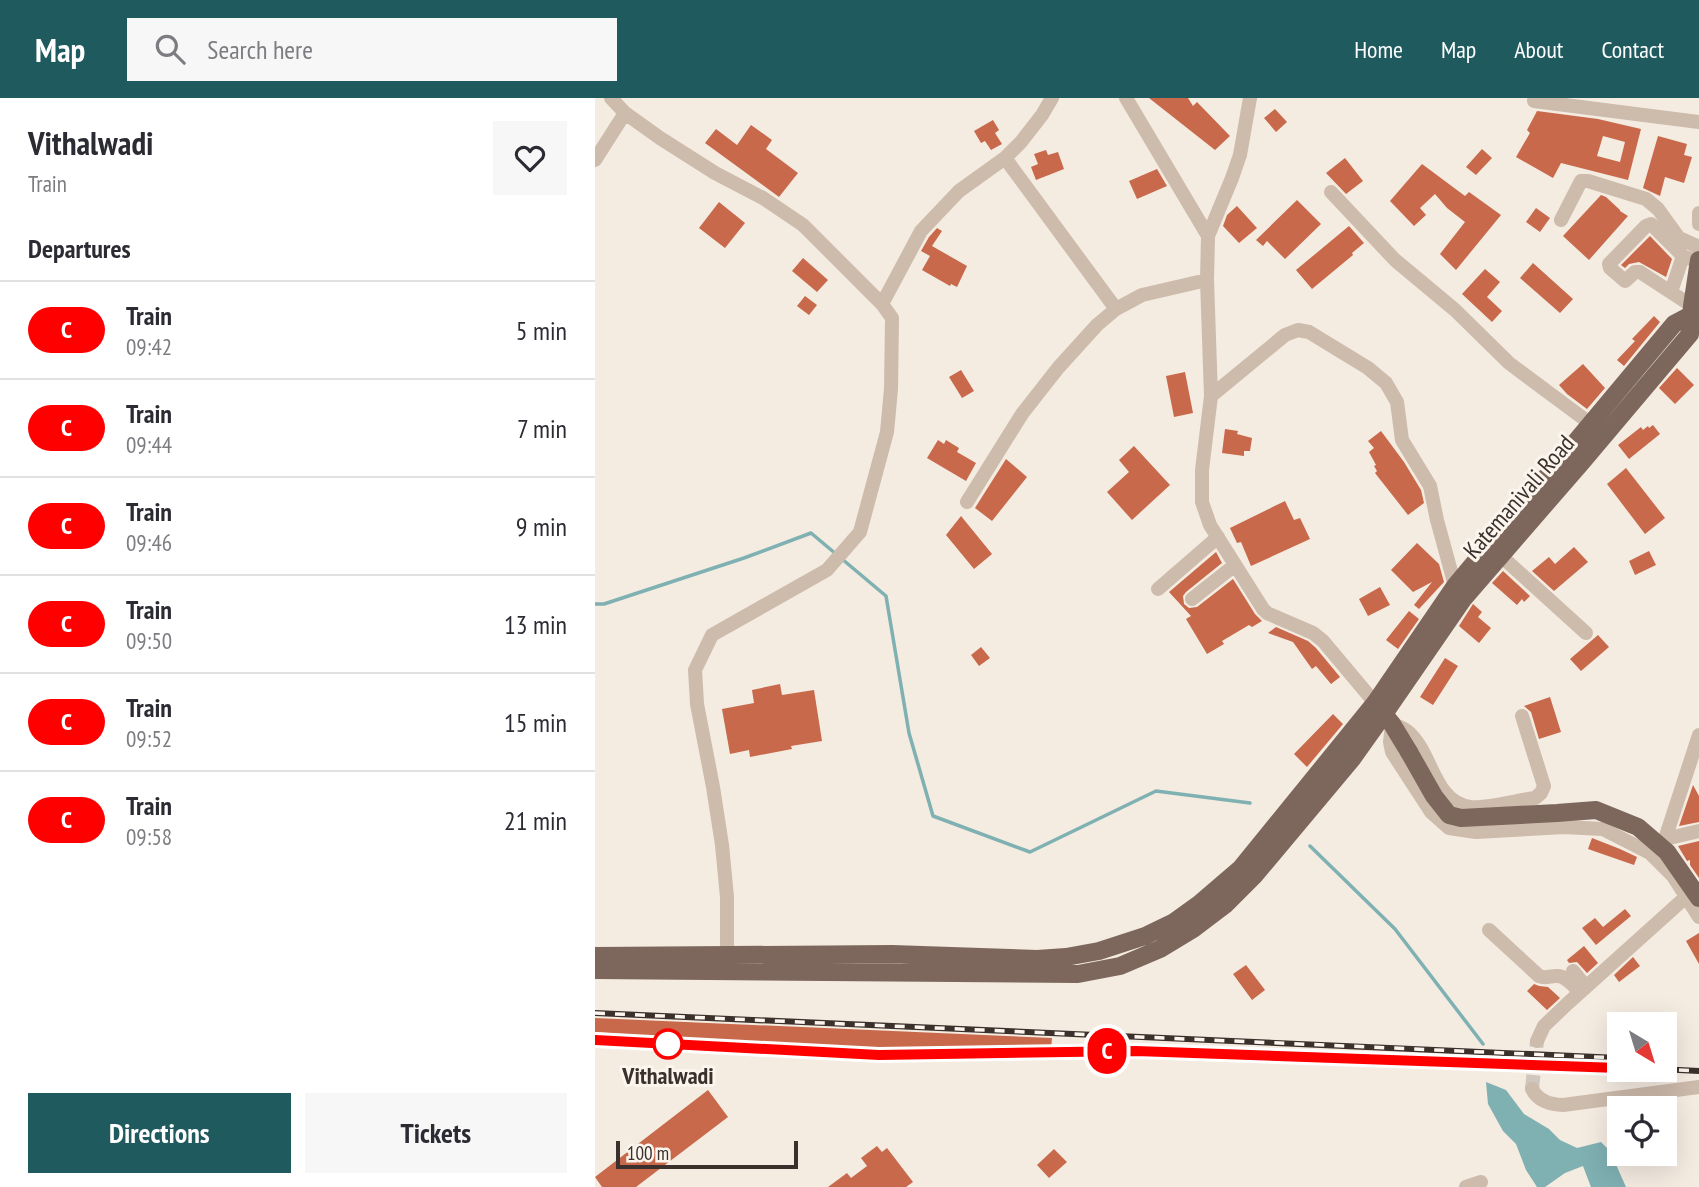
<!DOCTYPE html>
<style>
body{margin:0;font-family:"PT Sans Narrow",sans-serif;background:#f7f7f7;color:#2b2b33;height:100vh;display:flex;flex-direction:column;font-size:26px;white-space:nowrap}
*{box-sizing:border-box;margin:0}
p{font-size:23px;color:#7c7c81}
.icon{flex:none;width:38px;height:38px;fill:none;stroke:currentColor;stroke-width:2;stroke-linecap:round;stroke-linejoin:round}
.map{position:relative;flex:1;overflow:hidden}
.sheet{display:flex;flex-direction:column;background:#fff;width:595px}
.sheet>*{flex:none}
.badge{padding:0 14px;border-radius:23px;font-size:24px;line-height:46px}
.needle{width:46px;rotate:142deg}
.fabs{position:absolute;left:1012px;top:914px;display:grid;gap:14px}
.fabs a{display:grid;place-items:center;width:70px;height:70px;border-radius:0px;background:#fff;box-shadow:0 7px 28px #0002;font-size:35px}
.scale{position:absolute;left:21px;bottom:18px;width:182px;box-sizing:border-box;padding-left:7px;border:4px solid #3b302b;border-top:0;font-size:19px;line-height:24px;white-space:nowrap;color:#3b302b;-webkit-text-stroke:5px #fbf5ee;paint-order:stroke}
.map>.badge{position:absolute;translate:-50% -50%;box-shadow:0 0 0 4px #fff}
h2{padding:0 28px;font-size:26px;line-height:63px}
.round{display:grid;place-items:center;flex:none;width:74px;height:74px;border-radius:0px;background:#f7f7f7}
.head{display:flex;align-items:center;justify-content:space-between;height:119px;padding:0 28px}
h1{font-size:33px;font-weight:600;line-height:52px}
.action{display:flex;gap:14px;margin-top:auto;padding:14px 28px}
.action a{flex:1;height:80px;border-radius:0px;background:#1f5a5e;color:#fff;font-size:28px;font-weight:600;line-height:80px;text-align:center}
.action a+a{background:#f7f7f7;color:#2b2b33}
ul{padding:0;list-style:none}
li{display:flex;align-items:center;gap:21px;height:98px;padding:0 28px;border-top:2px solid #e1e1e2}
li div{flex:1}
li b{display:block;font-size:26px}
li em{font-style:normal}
li .badge{min-width:77px;font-weight:700;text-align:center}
header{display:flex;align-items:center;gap:42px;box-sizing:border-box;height:98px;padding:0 35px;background:#1f5a5e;color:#fff}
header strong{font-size:33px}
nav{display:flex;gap:38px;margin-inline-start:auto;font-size:24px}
.search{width:490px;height:63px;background:#f7f7f7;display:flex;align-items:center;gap:18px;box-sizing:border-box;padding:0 24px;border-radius:0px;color:#7c7c81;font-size:26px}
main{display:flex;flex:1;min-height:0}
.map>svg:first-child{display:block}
.water{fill:#7fb0b2}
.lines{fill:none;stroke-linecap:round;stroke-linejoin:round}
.stream{stroke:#7fb0b2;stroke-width:3.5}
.building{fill:#c8694b;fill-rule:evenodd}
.minor-tunnel{stroke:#cfc6bd;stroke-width:14;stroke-dasharray:14 7;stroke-linecap:butt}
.minor{stroke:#cdbbac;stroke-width:14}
.major{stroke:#7d675c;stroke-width:18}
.rail-casing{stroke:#3b302b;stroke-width:6}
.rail{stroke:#fbf5ee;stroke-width:3.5;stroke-dasharray:10;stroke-linecap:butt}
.major-bridge{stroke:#7d675c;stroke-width:18}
.line-casing{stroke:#fff;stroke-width:16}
.line{stroke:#f00;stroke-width:10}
.stop-dot{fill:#fff;stroke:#f00;stroke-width:3.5}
.labels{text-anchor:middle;stroke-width:6;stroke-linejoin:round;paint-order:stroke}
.street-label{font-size:24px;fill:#3b302b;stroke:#fbf5ee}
.stop-label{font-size:24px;font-weight:bold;fill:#3b302b;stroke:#fbf5ee}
</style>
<header>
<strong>Map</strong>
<div class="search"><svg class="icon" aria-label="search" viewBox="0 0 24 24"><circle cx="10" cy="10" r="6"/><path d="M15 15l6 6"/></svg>Search here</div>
<nav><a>Home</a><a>Map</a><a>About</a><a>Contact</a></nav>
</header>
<main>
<section class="sheet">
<div class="head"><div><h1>Vithalwadi</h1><p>Train</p></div><a class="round"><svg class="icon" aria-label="heart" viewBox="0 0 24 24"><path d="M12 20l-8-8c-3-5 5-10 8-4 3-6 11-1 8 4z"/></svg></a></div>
<h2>Departures</h2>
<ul>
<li><span class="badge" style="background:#f00;color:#fff">C</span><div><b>Train</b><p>09:42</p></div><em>5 min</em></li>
<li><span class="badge" style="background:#f00;color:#fff">C</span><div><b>Train</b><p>09:44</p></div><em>7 min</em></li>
<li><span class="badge" style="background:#f00;color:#fff">C</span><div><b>Train</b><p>09:46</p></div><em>9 min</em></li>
<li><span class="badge" style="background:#f00;color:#fff">C</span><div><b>Train</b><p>09:50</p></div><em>13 min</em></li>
<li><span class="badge" style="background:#f00;color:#fff">C</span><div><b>Train</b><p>09:52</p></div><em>15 min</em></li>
<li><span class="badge" style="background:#f00;color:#fff">C</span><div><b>Train</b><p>09:58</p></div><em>21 min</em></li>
</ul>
<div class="action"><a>Directions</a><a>Tickets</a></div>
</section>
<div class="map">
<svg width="1104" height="1089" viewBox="0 0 1104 1089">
<rect width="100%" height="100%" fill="#f4ebe1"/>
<!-- water -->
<path class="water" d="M891,984L911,992L929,1016L954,1031L965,1042L982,1050L1006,1044L1015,1053L1031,1089H996L988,1068L970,1075L950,1089H942L931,1072L921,1046L908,1033L893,1006Z"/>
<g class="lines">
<!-- stream -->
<path class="stream" d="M247,461L291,498L314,635L338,718L435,754L561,693L655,705
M0,506H9L149,460L216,435L241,456
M715,748L800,831L888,946"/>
</g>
<!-- building -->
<path class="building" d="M554,0H593L598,8L602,4L635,38L620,52Z
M680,11L692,24L681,34L669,20Z
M942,13L1003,21L1046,31L1033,82L966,65L958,80L921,59L935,35L932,32ZM1008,38L1030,44L1025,64L1002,58Z
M398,22L404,32L400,35L407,46L396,52L390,43L386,45L379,33Z
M156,27L177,42L171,51L203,75L184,99L110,45L121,31L142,47Z
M1063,38L1092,46L1089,57L1097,59L1089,85L1070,79L1065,98L1048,90Z
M887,51L897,60L881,77L871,69Z
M451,52L453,57L463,54L469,71L441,82L436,69L443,66L439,56Z
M750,60L768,83L751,96L731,75Z
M827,66L870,98L874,94L906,117L861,172L845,156L870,124L852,110L840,96L825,110L831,117L819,128L795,103Z
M562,71L572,88L542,101L534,83Z
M1006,97L1011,99L1025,112V113L1033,118L994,162L968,138Z
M702,102L726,126L690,161L672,143L668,148L661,142Z
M124,104L150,125L130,150L104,130Z
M642,108L662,130L644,145L628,128L632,117Z
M941,110L955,120L945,134L931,124Z
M754,128L769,145L757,155L758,157L717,191L701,172Z
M342,130L347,133L337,148L372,168L362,189L356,186L355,188L327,172L335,158L326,153L334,139Z
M1055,138L1077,161L1071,179L1044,164L1034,166L1030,170L1026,167Z
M208,160L233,182L222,194L197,173Z
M938,165L978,201L965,215L925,180Z
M890,171L905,184L892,199L907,213L897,224L867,196Z
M210,198L222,207L214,217L202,208Z
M1059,218L1065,224L1029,268L1022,262L1040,243L1037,241Z
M988,266L1010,290L992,311L972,296L964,287Z
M1082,270L1099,287L1080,306L1064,290Z
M366,272L379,293L367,300L354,279Z
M590,274L598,315L579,319L571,278Z
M1058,327L1065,336L1034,361L1023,347L1046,329L1048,332L1053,328L1054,330Z
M630,331L643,333L642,336L657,340L655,353H649V358L627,355Z
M786,333L809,364L826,392L829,405L813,417L780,375L782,373L779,368L781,367L774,354L779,350L773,343Z
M343,342L349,346L351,342L364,350L362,354L381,365L371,383L332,360Z
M539,348L575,387L537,422L512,394L534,374L524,362Z
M411,361L432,379L397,423L380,410Z
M1031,370L1070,420L1050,436L1012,386Z
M690,403L699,422L705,420L715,441L656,468L646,444L642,445L635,430Z
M366,418L397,456L379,471L351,437Z
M822,445L844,466L849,484L824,511L819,507L837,484L818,494L796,472Z
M979,449L993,464L959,493L937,473L954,459L960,466Z
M1054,453L1061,467L1040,477L1034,463Z
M621,454L627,465L591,494L588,498L589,506L594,510L602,509L638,481L660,516L667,523L657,529L654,527L627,543L629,546L612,556L591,521L596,518L574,494Z
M908,473L935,498L929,504L927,501L922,507L897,485Z
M785,489L795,507L773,518L764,501Z
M878,506L887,514L883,519L896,530L884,545L864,528Z
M814,513L824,521L803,551L791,542Z
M681,529L713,543L721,550L745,579L736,586L721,568L717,571L698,544L673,535Z
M1003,537L1014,549L986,573L975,561Z
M386,549L395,560L384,568L376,557Z
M850,560L863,568L838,607L825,599Z
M185,586L187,597L219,592L227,643L196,648L197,651L155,659L154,652L135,656L127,611L159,605L157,592Z
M955,599L966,634L944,641L936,614L929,608Z
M738,616L748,626L712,669L699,656Z
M1098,687L1104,698V724L1084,728Z
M997,740L1025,751L1042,759L1039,767L993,751Z
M1104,743V780L1095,767V762L1092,763L1083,748Z
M1030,811L1036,818L1001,847L987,830L1000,820L1008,829Z
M1104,835V866L1091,843Z
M989,848L1003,865L992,875L982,864L974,865L972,862Z
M1038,859L1045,868L1024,884L1019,877Z
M651,867L670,892L657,902L638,876Z
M939,886L944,888L953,889L965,900L952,912L932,893Z
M0,920L457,940L456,951L284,954L0,934Z
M113,992L133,1019L41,1089H7L0,1079Z
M282,1048L287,1054L292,1050L318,1084L311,1089H233L252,1075L256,1080L272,1068L266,1060Z
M459,1051L472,1064L454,1080L442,1067Z"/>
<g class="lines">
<!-- minor-tunnel -->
<path class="minor-tunnel" d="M937,991L942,943"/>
<!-- minor -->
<path class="minor" d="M16,0L30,15L65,40L120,75L168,100L208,127L287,206L297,220L296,291L292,334L265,434L232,472L117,537L100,572L102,606L118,689L127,747L132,799V867
M531,0L613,138
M655,0L645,57L637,80L613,138L612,182L616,298L607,372V404L615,427L668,511L672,515L718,535L728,543L780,605
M939,3L1104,24
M410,60L521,211
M0,62L30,15
M736,94L800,162L860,212L914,265L1004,332
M1104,115V126
M966,122L986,83H993L1051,101L1063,111L1084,140L1104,149
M1078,188L1088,158
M287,206L326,133L364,93L410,60L426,44L447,17L457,0
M1097,208L1045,174H1040L1030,183L1015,170L1014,166L1051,128L1056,126L1088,158L1104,164
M616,298L690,237L703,232L714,234L773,270L791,285L802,304L807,342L835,388L842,422L860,488
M372,404L427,316L463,270L502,227L521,211L547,197L612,182
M905,457L991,535
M563,491L623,439
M597,501L640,467
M927,618L949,688L946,695L940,700C924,702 889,711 875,709C838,704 838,654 812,633C808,630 802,628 797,626L795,644L797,654L836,714L854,730L881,734L969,729L1008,731L1055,755L1078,778L1104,819
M1070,741L1104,733
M1056,754L1070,741L1104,637
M894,832L944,878C951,881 954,878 961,878C971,877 978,888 985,894
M978,873L991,889
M942,943L949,928L972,906L1092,798
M937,991C943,1003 956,1007 968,1007L1104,989
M871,1089L886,1084"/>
<!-- major -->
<path class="major" d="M784,610L797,626L814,654
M0,858L297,856L442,861L471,859L504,853L550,838L579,824L604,806L646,770L780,605L860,488L1079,226L1096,217
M0,872L483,876L525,868L565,851L598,831L631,806L659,778L757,661L789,616L869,500L986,365L1095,236L1097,208L1104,162"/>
<!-- rail casing -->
<g class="rail-casing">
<path id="rail" d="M0,915L1024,960
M0,942L284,957L541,952L1006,969
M1064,971L1104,973"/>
</g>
<!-- rail -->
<use href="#rail" class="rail"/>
<!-- major-bridge -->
<path class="major-bridge" d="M814,654L839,698L854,717L866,720L962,715L1001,712L1043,729L1072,754L1104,800"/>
</g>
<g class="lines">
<!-- line casing -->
<g class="line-casing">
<path id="line" d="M0,942L284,957L541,953L1024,970"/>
</g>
<!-- line -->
<use href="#line" class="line"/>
</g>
<!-- markers -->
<circle class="stop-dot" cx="73" cy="946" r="14"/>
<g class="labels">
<!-- street labels -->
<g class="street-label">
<text transform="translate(924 399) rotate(-49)" y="8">Katemanivali Road</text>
</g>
<!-- stop labels -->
<g class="stop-label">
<text x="73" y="986">Vithalwadi</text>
</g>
</g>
</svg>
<div class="fabs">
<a><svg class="needle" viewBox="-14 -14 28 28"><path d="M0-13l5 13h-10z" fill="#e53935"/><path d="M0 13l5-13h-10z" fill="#7c7c81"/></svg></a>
<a><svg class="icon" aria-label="locate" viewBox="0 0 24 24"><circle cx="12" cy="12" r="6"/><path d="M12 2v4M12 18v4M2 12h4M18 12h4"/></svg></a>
</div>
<div class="scale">100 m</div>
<b class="badge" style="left:512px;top:953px;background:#f00;color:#fff">C</b>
</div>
</main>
